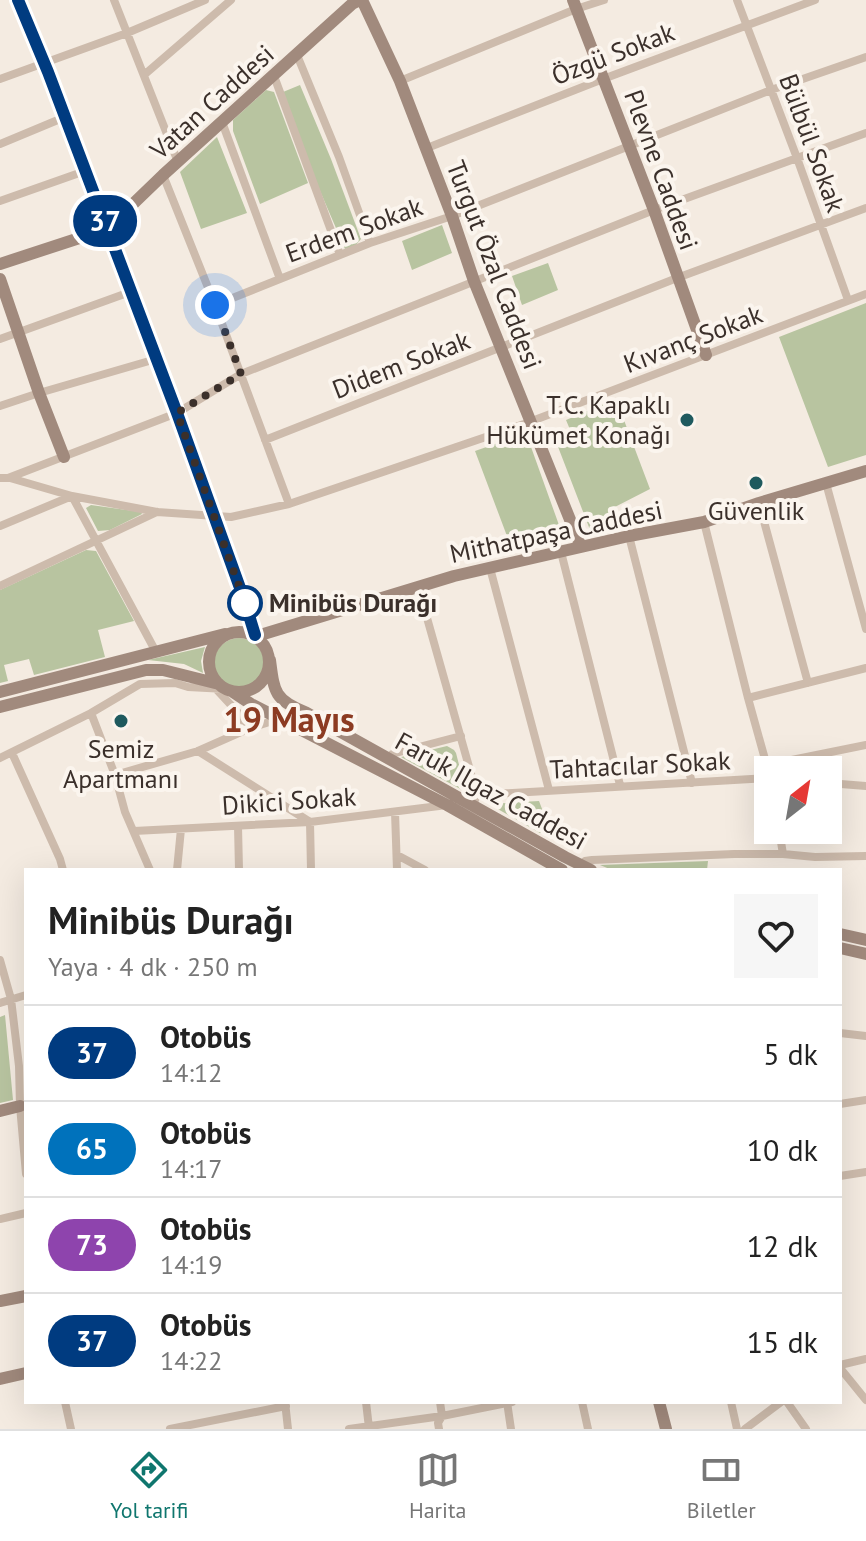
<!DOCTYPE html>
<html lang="tr">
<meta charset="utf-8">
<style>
body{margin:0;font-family:"PT Sans",sans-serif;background:#f6f6f6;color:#222;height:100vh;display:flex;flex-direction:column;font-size:30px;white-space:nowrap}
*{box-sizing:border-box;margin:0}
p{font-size:26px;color:#767676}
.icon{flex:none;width:44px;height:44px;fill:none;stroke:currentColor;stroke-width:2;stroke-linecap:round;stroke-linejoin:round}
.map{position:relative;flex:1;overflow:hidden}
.side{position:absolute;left:24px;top:868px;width:818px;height:536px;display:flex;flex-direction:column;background:#fff;border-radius:0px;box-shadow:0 8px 32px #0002}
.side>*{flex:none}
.badge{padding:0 16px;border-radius:26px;font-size:28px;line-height:52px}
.needle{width:52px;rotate:31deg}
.tools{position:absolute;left:754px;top:756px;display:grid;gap:16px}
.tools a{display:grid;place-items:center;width:88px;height:88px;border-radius:0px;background:#fff;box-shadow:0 8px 32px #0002;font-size:40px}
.you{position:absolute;width:40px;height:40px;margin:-20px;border:6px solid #fff;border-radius:50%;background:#1a73e8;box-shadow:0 0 0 12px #1a73e833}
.map>.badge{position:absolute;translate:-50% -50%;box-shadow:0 0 0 4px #fff}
.round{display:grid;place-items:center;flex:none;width:84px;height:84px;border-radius:0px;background:#f6f6f6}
.head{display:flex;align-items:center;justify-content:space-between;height:136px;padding:0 24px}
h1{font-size:38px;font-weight:800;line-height:60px}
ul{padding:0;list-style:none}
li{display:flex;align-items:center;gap:24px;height:96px;padding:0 24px;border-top:2px solid #e0e0e0}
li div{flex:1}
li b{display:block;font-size:30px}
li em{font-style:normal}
li .badge{min-width:88px;font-weight:700;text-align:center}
.dock{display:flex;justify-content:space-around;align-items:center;height:112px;border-top:2px solid #e0e0e0;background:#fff;font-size:22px;color:#767676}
.dock a{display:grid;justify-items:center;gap:4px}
.dock .current{color:#0f766e}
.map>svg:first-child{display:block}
.green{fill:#b8c4a0}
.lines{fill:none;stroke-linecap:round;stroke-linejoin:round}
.street{stroke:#cdbbac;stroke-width:8}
.secondary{stroke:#a18a7d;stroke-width:12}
.line-casing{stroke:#fff;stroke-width:18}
.line{stroke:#003b80;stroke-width:12}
.walk{stroke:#3b302b;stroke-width:8;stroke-dasharray:0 14.4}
.poi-dot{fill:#1f5a5e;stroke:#fbf5ee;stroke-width:3}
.stop-dot{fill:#fff;stroke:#003b80;stroke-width:4}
.labels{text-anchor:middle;stroke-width:8;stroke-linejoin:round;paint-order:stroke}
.street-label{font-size:26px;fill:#3b302b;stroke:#fbf5ee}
.poi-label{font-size:26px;fill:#3b302b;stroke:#fbf5ee}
.stop-label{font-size:26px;font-weight:bold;fill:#3b302b;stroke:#fbf5ee;text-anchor:start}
.district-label{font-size:34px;font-weight:bold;fill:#8c3b22;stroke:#fbf5ee}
</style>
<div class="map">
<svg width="866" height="1429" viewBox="0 0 866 1429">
<rect width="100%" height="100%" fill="#f4ebe1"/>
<!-- green -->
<path class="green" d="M300,85L331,159L361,239L355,246L345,249L311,170L283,92Z
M266,90L274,92L308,183L260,204L233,131V120Z
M217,137L247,213L201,229L180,172Z
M442,225L452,253L412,270L402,241Z
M548,263L558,290L522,305L512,276Z
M866,303V455L828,467L779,337Z
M616,399L650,489L609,510L614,530L592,535L555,439L571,432L566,420Z
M526,433L564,539L513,552L475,451Z
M91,505L141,512L142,514L110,530L98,531L86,508Z
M86,550L96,551L134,621L98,630L105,657L34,675L29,659L4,665L8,681L0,683V590Z
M214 663a25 25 0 1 1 50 0a25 25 0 1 1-50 0Z
M205,647L201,661L203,673L184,664L148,660Z
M447,746L454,750L456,753L466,792L401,757Z
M539,801L549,827L540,833L489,804Z
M708,861L707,870H612L600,865Z
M5,1015L13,1100L0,1103V1017Z"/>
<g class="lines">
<!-- street -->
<path class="street" d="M114,0L178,162
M737,0L797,158L848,300
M297,55L339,157L370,243
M144,75L231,0
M274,76L340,255
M0,79L127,33L205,0
M400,81L576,9L604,0
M222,122L280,279
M0,144L65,117
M427,148L603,79L815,0
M163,175L215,305L289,504
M0,201L85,171
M215,305L370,243L452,216L771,90L866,57
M0,339L130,292
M0,406L39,393L156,359
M265,440L677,278L866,208
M0,478H8L177,413L241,374L654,210L866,133
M10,478L72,496L157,512L231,517L289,504L524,424L866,294
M826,483L866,629
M759,503L808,683
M704,522L748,698L768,770
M0,526L72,496L156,652
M629,536L692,783
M561,552L620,785
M490,568L549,790
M0,586L157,512
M418,586L477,795
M217,690L243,718L246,730
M748,698L866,668
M91,713L115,775L125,812L150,870
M198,751L310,822L311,870
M12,753L60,859L63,870
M0,758L91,713L140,684L175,683L188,687L226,689
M389,759L392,754L461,736
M767,765L866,745
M115,775L198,751L250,728L279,719
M828,783L866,786
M473,805L477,795L768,778
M395,812L397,870
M238,826L239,870
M779,830L783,854
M134,831L310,822L447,805
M397,855L425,870
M581,866L585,861L592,860L734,854H783L815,857L866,856
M177,870L181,829
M0,960L11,999L19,1066L20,1106L26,1174
M0,1003L26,995
M840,1033L866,1036
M840,1104L866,1100
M840,1176L866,1172
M0,1219L26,1213
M840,1365L866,1359
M840,1368L866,1400
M65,1402L71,1429
M285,1402L288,1429
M366,1402L369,1428
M507,1402L511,1429
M582,1402L588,1429
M731,1402L737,1429
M787,1402L806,1429
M170,1429L286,1406
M349,1429L442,1416L512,1402
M439,1429L438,1423L442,1416L440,1402
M745,1429L781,1402"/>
<!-- secondary -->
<path class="secondary" d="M18,0L48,72L177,413L244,599L255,635
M362,0L400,81L452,216L474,281L581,547
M573,0L654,210L706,355
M0,264L107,229L163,175L352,4L360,0
M0,279L39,393L64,457
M209 662a30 30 0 1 1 60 0a30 30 0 1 1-60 0Z
M257,636L454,576L629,536L704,522L759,503L866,471
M270,660C274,691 274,700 305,712L565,857L591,870
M0,692L225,634
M233,692L251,704L447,805L562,870
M0,707L146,670H163L219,684
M840,934L866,940
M840,948L866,954
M0,1111L20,1106
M0,1301L26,1296
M0,1379L26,1373
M659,1402L666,1429"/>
</g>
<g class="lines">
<!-- line casing -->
<g class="line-casing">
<path id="line" d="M18,0L48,72L177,413L244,599L255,635"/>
</g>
<!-- line -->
<use href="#line" class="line"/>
<!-- walk -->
<path class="walk" d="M215,305L241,374L177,413L245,603"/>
</g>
<!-- markers -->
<g class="poi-dot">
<circle cx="687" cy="420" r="8"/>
<circle cx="756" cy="483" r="8"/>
<circle cx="121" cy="721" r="8"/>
</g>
<circle class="stop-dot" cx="245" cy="603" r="16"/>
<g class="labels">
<!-- street labels -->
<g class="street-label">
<text transform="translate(613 54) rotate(-21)" y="9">Özgü Sokak</text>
<text transform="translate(212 102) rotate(-42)" y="9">Vatan Caddesi</text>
<text transform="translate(812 143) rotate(70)" y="9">Bülbül Sokak</text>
<text transform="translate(661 170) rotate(70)" y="9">Plevne Caddesi</text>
<text transform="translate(354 230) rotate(-20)" y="9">Erdem Sokak</text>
<text transform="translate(494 265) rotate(69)" y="9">Turgut Özal Caddesi</text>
<text transform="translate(693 339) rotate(-21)" y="9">Kıvanç Sokak</text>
<text transform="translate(401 365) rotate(-21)" y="9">Didem Sokak</text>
<text transform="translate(556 532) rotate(-12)" y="9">Mithatpaşa Caddesi</text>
<text transform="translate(640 765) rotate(-3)" y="9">Tahtacılar Sokak</text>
<text transform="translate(491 791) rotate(29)" y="9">Faruk Ilgaz Caddesi</text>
<text transform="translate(289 801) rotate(-4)" y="9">Dikici Sokak</text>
</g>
<!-- poi labels -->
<g class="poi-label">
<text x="671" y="414" text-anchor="end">T.C. Kapaklı<tspan x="671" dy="30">Hükümet Konağı</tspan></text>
<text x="756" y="520">Güvenlik</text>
<text x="121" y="758">Semiz<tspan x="121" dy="30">Apartmanı</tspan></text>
</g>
<!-- stop labels -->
<g class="stop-label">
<text x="269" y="612">Minibüs Durağı</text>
</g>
<!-- district labels -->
<g class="district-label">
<text x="289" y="732">19 Mayıs</text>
</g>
</g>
</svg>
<div class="tools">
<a><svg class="needle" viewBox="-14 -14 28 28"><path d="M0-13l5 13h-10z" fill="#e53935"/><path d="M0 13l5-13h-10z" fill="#767676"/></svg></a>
</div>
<div class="you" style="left:215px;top:305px"></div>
<b class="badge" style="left:105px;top:221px;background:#003b80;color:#fff">37</b>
<section class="side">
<div class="head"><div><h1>Minibüs Durağı</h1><p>Yaya · 4 dk · 250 m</p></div><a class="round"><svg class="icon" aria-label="heart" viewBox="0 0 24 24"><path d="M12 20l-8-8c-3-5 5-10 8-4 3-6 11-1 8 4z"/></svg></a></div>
<ul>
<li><span class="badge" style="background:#003b80;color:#fff">37</span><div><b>Otobüs</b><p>14:12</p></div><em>5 dk</em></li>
<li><span class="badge" style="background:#0072bc;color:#fff">65</span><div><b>Otobüs</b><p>14:17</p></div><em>10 dk</em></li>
<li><span class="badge" style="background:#8e44ad;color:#fff">73</span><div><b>Otobüs</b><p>14:19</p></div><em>12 dk</em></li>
<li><span class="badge" style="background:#003b80;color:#fff">37</span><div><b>Otobüs</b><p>14:22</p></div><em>15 dk</em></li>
</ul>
</section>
</div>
<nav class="dock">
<a class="current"><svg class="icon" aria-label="directions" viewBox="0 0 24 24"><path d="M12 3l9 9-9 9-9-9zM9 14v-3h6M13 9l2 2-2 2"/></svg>Yol tarifi</a>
<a><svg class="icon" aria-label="map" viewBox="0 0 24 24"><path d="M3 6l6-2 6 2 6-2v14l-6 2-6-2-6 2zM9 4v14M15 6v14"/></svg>Harita</a>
<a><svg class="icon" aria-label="tickets" viewBox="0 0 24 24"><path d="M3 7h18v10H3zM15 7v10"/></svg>Biletler</a>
</nav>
